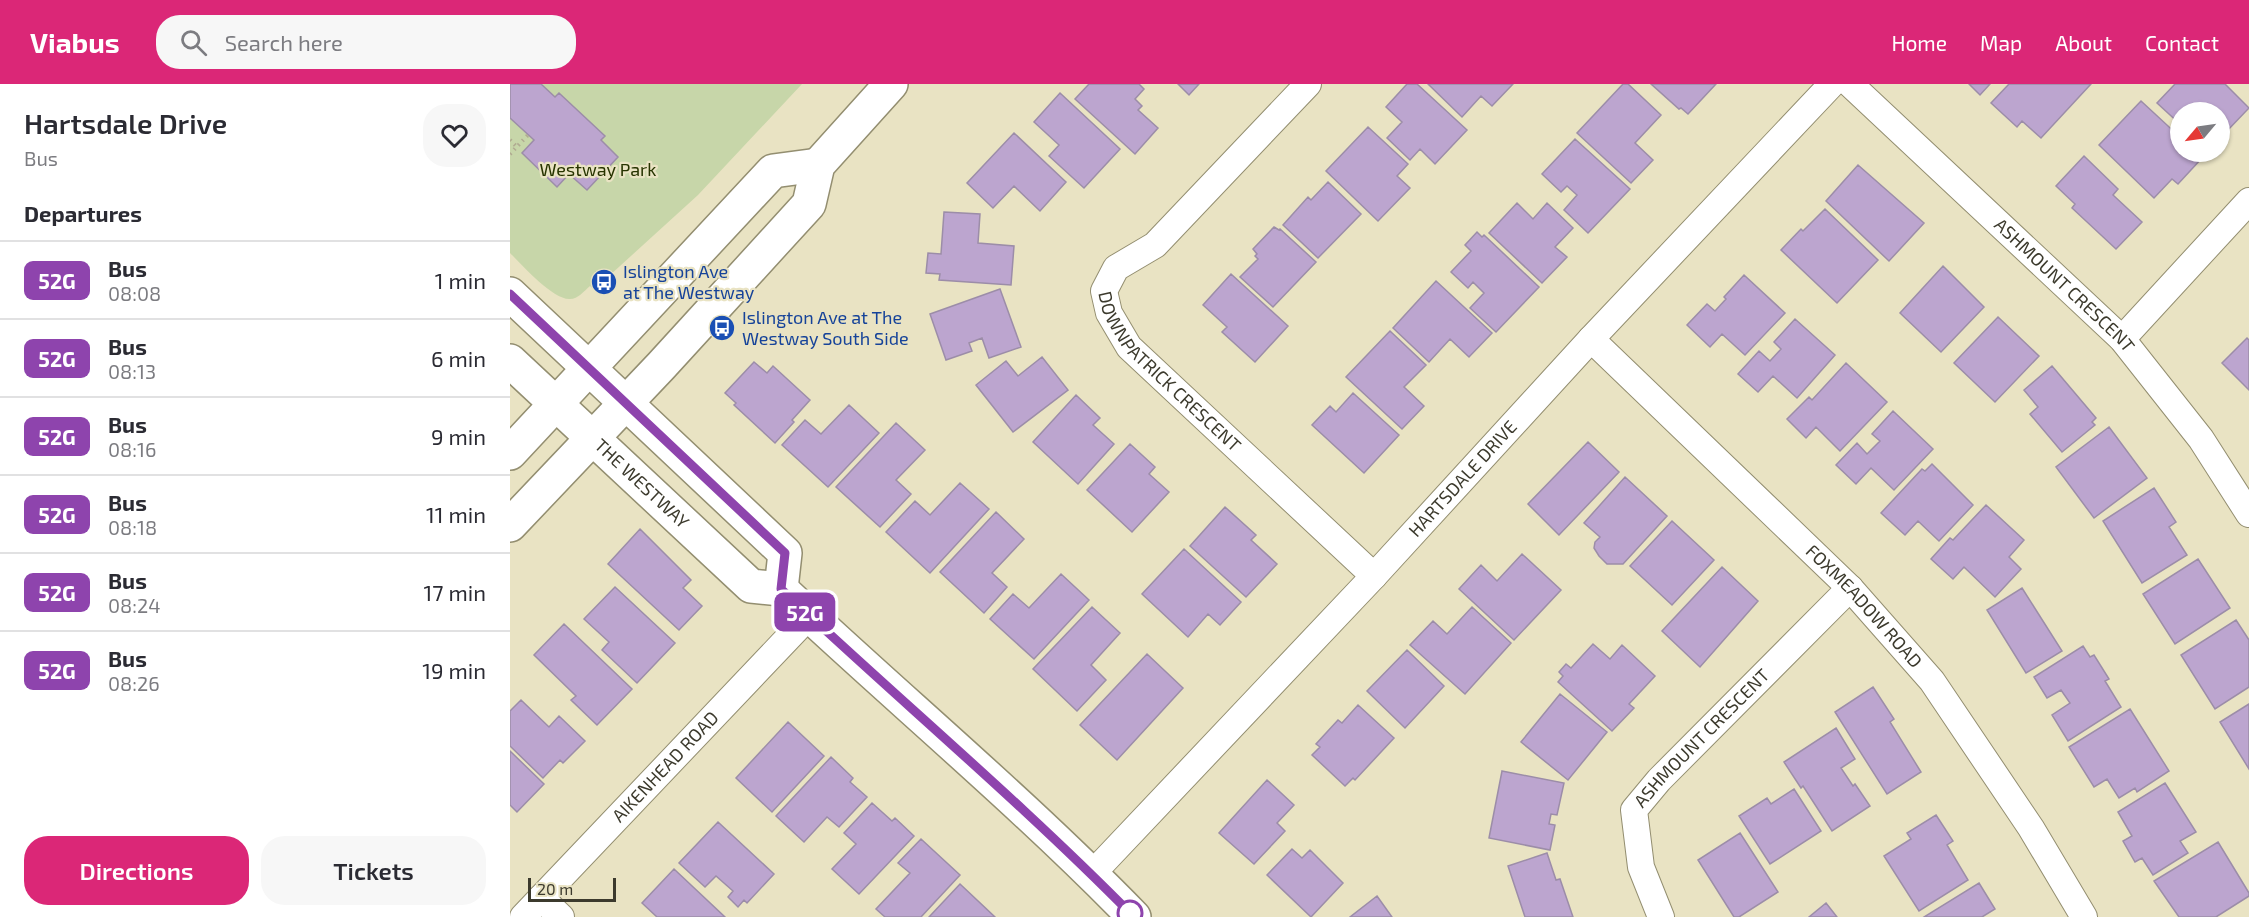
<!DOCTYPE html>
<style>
body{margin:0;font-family:"Exo 2",sans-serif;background:#f7f7f7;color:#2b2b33;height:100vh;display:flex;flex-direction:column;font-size:22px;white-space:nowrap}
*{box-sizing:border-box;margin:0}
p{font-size:20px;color:#7c7c81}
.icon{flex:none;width:33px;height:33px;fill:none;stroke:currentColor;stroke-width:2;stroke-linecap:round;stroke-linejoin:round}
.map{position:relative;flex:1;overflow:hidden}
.details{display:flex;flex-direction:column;background:#fff;width:510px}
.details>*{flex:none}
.badge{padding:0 12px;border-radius:9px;font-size:21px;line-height:39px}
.needle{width:39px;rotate:241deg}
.fabs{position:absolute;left:1660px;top:18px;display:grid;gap:12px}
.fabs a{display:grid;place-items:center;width:60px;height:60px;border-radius:50%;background:#fff;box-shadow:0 2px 4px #0004;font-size:30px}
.scale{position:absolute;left:18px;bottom:15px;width:88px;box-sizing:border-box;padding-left:6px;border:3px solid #3c3a2d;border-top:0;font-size:16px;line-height:21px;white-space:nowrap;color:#3c3a2d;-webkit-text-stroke:4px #e9e3c3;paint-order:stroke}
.map>.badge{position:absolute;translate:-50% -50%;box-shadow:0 0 0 3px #fff}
h2{padding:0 24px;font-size:22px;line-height:54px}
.round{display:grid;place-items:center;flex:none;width:63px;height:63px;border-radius:24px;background:#f7f7f7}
.overview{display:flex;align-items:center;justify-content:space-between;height:102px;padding:0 24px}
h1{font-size:28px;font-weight:600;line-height:45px}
.action{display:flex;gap:12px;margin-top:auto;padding:12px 24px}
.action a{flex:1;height:69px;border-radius:24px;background:#db2777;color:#fff;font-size:24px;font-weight:600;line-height:69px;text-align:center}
.action a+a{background:#f7f7f7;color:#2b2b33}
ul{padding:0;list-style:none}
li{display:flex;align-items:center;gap:18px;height:78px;padding:0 24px;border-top:2px solid #e1e1e2}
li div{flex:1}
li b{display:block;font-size:22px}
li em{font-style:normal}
li .badge{min-width:66px;font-weight:700;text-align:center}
header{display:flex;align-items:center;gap:36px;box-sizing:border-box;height:84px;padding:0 30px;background:#db2777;color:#fff}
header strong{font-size:28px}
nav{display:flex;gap:33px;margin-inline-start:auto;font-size:21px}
.search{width:420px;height:54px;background:#f7f7f7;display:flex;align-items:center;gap:15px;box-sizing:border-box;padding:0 21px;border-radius:24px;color:#7c7c81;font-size:22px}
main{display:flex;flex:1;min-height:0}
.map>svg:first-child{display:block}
.green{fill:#c7d6a9}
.building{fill:#bca5cf;stroke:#9c8da8;stroke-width:1.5}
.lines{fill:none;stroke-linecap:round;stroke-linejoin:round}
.street-casing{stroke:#938e70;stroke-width:28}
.secondary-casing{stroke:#938e70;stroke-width:36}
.path{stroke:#b0ab91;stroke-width:4;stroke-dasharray:1.5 4.5;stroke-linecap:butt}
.street{stroke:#fff;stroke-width:26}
.secondary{stroke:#fff;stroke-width:33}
.line-casing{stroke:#fff;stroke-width:14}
.line{stroke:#8e44ad;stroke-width:9}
.stop-dot{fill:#fff;stroke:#8e44ad;stroke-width:3}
.labels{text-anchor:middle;stroke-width:4.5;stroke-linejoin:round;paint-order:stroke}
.park-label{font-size:18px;fill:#273400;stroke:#e9e3c3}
.transit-label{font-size:18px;fill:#164399;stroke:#e9e3c3;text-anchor:start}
.street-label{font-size:18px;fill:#3c3a2d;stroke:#e9e3c3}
</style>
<header>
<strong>Viabus</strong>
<div class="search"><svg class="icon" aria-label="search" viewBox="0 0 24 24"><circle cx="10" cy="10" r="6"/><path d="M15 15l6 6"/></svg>Search here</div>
<nav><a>Home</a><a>Map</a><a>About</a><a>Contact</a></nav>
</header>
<main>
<section class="details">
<div class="overview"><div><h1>Hartsdale Drive</h1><p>Bus</p></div><a class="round"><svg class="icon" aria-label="heart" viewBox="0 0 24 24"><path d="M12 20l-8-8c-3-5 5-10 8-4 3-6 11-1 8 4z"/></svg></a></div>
<h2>Departures</h2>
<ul>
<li><span class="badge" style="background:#8e44ad;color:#fff">52G</span><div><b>Bus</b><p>08:08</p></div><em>1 min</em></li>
<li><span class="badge" style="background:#8e44ad;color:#fff">52G</span><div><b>Bus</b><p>08:13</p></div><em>6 min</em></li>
<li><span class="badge" style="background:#8e44ad;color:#fff">52G</span><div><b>Bus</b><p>08:16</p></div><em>9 min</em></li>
<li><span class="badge" style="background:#8e44ad;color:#fff">52G</span><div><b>Bus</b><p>08:18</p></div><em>11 min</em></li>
<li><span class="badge" style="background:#8e44ad;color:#fff">52G</span><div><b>Bus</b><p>08:24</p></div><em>17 min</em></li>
<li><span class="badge" style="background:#8e44ad;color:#fff">52G</span><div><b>Bus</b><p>08:26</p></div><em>19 min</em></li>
</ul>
<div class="action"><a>Directions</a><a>Tickets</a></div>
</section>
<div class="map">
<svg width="1739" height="833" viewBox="0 0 1739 833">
<rect width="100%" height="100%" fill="#e9e3c3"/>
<!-- green -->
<path class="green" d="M0,0H292L188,111L99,192L96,190L82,204L80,202C74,207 68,215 60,215C43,216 12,181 0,169Z"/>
<!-- building -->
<path class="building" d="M0,0H31L45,13L49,9L95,52L91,56L108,73L77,106L59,90L47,103L12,69L24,56L0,34Z
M579,0H629L634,5L625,15L632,22L628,26L648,44L625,70L565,15Z
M668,0H689L679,11Z
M897,0H907L957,46L925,80L910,65L900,76L877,54L892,38L876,23Z
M918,0H1003L982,22L971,12L952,33Z
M1113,0H1118L1151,31L1125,59L1143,76L1121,99L1067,49Z
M1141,0H1206L1178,30L1171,24L1169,25Z
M1459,0H1480L1470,11Z
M1499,0H1581L1531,54L1512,37L1507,43L1481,19Z
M1665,0H1715L1739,24L1716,48L1710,43V28H1671V41L1647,19Z
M550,9L610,65L574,104L539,72L549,61L524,38Z
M1631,17L1671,54V68H1685L1692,74L1668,100L1662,95L1644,114L1589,61Z
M858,43L898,80L887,92L900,104L868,137L816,87Z
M504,49L556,98L530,127L504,102L483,124L457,99Z
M1065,55L1120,105L1078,149L1054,126L1067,111L1057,102L1051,108L1032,90Z
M1574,72L1608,105L1603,111L1632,138L1606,165L1562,124L1565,120L1546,102Z
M1348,81L1414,139L1379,177L1316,117Z
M818,98L851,130L808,174L773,141L798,113L801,116Z
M1007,119L1023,135L1037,119L1063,144L1045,163L1057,173L1032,199L979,149Z
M1315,125L1368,176L1327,219L1271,166L1291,145L1293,147Z
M434,128L470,130L468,159L504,162L501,201L429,196L430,190L416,189L418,169L431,170Z
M764,143L769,146L770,145L806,178L763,223L730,193L748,175L745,172L747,170L743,165Z
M967,148L972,153L974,151L1029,203L986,248L960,224L974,209L963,198L958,204L941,188L961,167L955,161Z
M1433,182L1474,223L1431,268L1390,229Z
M721,190L778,242L745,278L712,248L717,243L693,221Z
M1234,191L1275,229L1235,271L1212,250L1200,263L1177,241L1197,220L1205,227L1216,215L1214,213Z
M926,197L982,249L959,273L940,255L919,278L883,244Z
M490,205L511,263L479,274L472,254L459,259L462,267L436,276L420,230Z
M1488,233L1529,272L1485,318L1444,279Z
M1285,235L1325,271L1287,314L1263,292L1248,308L1228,290L1249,267L1260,277L1271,265L1264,258Z
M880,247L916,281L894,303L914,322L892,345L836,293Z
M1737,254L1739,256V306L1712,279Z
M532,273L558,306L503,348L466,301L496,277L508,292Z
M244,278L257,289L263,282L300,316L282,336L284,338L265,359L224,321L226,319L215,309Z
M1336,279L1377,318L1330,367L1306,343L1296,354L1277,335L1299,313L1302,316Z
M1542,282L1586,334L1582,338L1585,341L1552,368L1520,330L1528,323L1514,306Z
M843,309L889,351L854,389L802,341L820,322L826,328Z
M566,311L590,334L583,341L604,360L568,400L523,358Z
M339,321L369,349L318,403L272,361L295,336L311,350Z
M1383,327L1423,365L1384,406L1361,384L1346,400L1326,381L1347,359L1357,370L1370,357L1362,350Z
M386,339L415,366L386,396L401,410L370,443L326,403Z
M1599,343L1637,394L1584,434L1546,383Z
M1078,358L1109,388L1049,451L1018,420Z
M620,360L645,383L639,390L659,408L622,448L577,406Z
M1422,380L1463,421L1429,457L1408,437L1395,451L1371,429L1412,385L1415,387Z
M1115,393L1157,432L1113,480H1097L1089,472L1084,464L1085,458L1090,453L1074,439Z
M450,399L479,425L420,489L376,448L405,417L420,431Z
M1644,404L1666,438L1659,443L1677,471L1632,499L1593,437Z
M1476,421L1514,456L1499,473L1511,485L1485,513L1454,483L1443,495L1421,475L1440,454L1443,456Z
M715,423L746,451L741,456L767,480L736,513L680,462Z
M486,428L514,455L482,489L497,503L474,529L430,488Z
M1162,437L1204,476L1162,521L1120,482Z
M130,445L181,496L173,504L192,522L169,546L98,480Z
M674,465L731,518L710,541L698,530L678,553L632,510Z
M1012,470L1051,506L1004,556L949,505L971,481L987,497Z
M1688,475L1720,524L1665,560L1633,510Z
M1212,483L1248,517L1190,583L1152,547Z
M551,490L579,516L524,575L480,535L503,510L519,524Z
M105,503L165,559L127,599L92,566L99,558L74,535Z
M1512,504L1552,567L1516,589L1477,526Z
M582,523L610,549L581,581L596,596L567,627L523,585Z
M962,523L1001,559L955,610L900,561L923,537L937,550Z
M1726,536L1739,556V603L1705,625L1671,571Z
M54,540L122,605L87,641L61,616L66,612L24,571Z
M1083,560L1100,575L1112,561L1145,592L1119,620L1124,624L1102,647L1048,598L1053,592L1049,588L1056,580L1061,584Z
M1573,562L1580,573L1584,571L1599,595L1595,597L1611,623L1558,657L1542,631L1560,619L1551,606L1537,614L1524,593Z
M897,566L934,602L895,644L857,607Z
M637,570L673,604L607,676L570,641Z
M1363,603L1384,635L1380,638L1411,688L1377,710L1325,628Z
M1050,610L1097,648L1058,696L1011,658Z
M11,616L39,643L49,632L75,657L53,679L50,676L33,694L0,662V627Z
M1739,620V685L1710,638Z
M848,621L884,654L845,696L843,694L835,702L802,671L810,663L806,660L828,636L832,639Z
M1620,625L1659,687L1627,708L1625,704L1609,714L1597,695L1584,703L1559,663Z
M278,638L314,672L262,728L226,694Z
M1326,644L1345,675L1331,684L1343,702L1345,700L1360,722L1322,747L1293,702L1291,704L1274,678Z
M0,667L34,700L7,728L0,721Z
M321,673L343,694L340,698L357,713L329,743L317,733L294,758L266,732Z
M992,687L1054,699L1047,731L1041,730L1039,740L1045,741L1040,766L979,754Z
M757,696L784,721L767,739L775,747L744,780L709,749Z
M1655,699L1686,748L1670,757L1678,769L1643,791L1632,774L1625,778L1613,757L1622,752L1608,728Z
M1284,705L1311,747L1260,780L1229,732L1257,714L1261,720Z
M362,719L382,737L385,734L404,752L349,810L322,785L346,760L334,749Z
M1426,731L1443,757L1437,761L1458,796L1409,827L1374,772L1401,755L1397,749Z
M208,738L264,790L237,819L234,816L228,823L218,813L223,807L206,792L195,803L169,779Z
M1230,749L1268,808L1229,833H1224L1188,776Z
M411,755L450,791L411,833H375L366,825L400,789L388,779Z
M1708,758L1739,809V812L1706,833H1669L1644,797Z
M782,765L792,774L800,766L833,799L801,833L757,791Z
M1037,769L1046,796L1050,795L1063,833H1015L998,782Z
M164,785L215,833H147L132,819Z
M1469,799L1485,825L1472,833H1414Z
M450,800L485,833H419Z
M867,812L882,833H840Z
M1316,819L1327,833H1299Z"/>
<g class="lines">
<!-- street casing -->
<g class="street-casing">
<g id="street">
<path id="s1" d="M798,0L645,161L606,184L594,207L599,229L619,263L864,492"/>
<path id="s2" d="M1340,0L1612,255L1691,355L1739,430"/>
<path id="s3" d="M1081,255L1340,504L1422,597L1521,744L1574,833"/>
<path d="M1612,255L1739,117"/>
<path id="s4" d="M582,790L864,492L1081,255L1322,0"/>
<path d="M31,814L51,833"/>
<path id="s5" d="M13,833L299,532"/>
<path id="s6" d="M1151,833L1131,783L1124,726L1149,696L1340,504"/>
</g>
</g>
<!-- secondary casing -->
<g class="secondary-casing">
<g id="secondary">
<path d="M0,210L275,469L271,505"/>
<path id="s7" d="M0,277L241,502L271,505C388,615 512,718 624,833"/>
<path d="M0,369L263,87L308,81"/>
<path d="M0,441L151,282L299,120L308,81L381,0"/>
</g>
</g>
<!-- path -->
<path class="path" d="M0,56L7,63
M0,70L18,51"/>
<!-- street -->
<use href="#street" class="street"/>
<!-- secondary -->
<use href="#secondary" class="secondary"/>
</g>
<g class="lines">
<!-- line casing -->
<g class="line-casing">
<path id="line" d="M0,210L275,469L271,505C388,615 511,718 624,833"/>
</g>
<!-- line -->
<use href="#line" class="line"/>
</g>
<!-- icons -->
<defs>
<g id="bus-disc" transform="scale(1.35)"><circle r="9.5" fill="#1a4fb4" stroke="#e9e3c3"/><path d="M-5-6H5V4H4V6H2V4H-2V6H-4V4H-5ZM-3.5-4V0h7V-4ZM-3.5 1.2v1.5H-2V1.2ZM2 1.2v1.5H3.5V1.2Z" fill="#fff"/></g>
</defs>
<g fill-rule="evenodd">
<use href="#bus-disc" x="94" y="198"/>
<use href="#bus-disc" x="212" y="244"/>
</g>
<!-- markers -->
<circle class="stop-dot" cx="620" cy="829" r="12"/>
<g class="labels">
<!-- park labels -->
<g class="park-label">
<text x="88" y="92">Westway Park</text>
</g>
<!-- transit labels -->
<g class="transit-label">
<text x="113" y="194">Islington Ave<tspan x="113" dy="21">at The Westway</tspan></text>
<text x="232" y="240">Islington Ave at The<tspan x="232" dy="21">Westway South Side</tspan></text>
</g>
<!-- street labels -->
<g class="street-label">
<text dy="6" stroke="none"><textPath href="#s2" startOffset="294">ASHMOUNT CRESCENT</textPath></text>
<text dy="6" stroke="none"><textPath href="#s1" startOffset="399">DOWNPATRICK CRESCENT</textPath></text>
<text dy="6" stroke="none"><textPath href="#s4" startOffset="542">HARTSDALE DRIVE</textPath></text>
<text dy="6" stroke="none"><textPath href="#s7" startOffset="180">THE WESTWAY</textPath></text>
<text dy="6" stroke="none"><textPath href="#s3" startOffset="382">FOXMEADOW ROAD</textPath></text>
<text dy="6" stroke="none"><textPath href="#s6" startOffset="210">ASHMOUNT CRESCENT</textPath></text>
<text dy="6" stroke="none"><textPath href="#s5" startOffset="207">AIKENHEAD ROAD</textPath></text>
</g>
</g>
</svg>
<div class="fabs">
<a><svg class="needle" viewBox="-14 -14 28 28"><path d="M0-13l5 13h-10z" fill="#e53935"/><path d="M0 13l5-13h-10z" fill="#7c7c81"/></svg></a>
</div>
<div class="scale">20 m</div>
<b class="badge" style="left:295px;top:528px;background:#8e44ad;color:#fff">52G</b>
</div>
</main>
